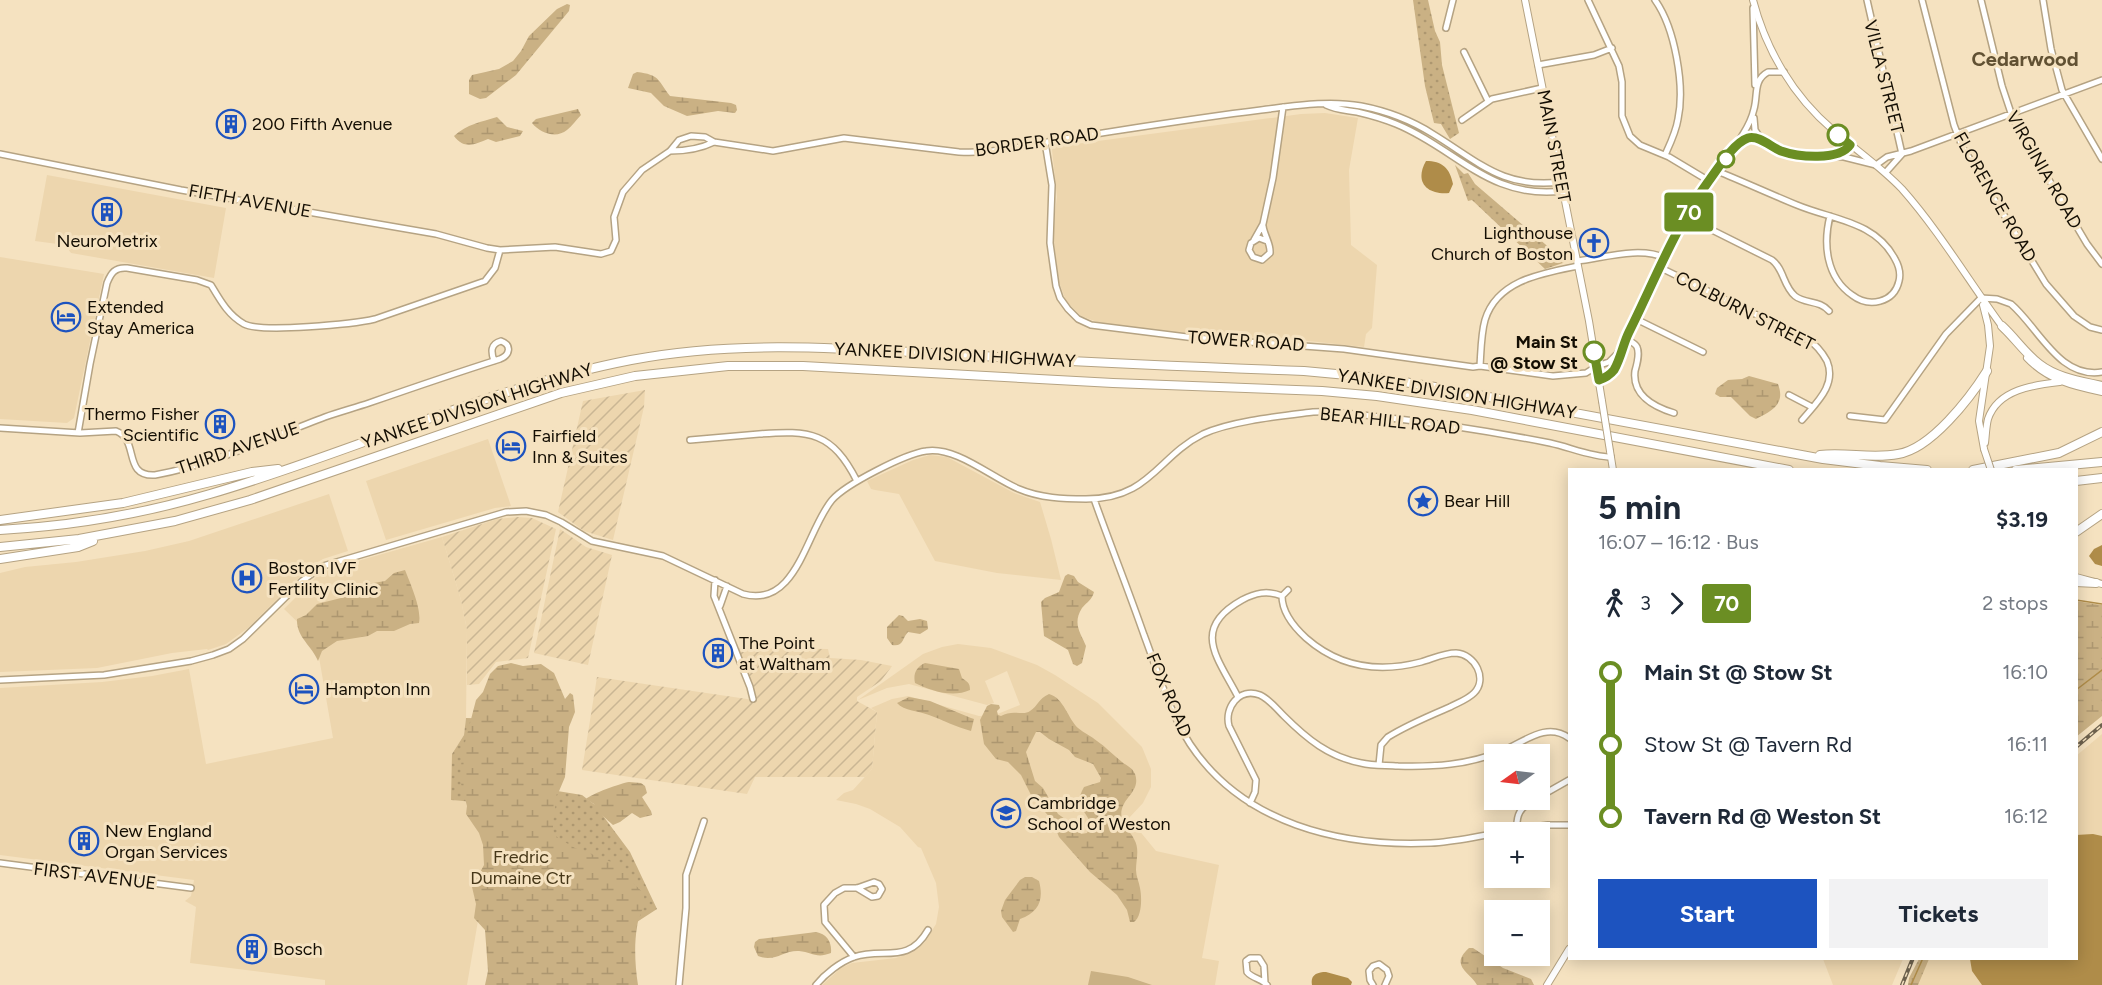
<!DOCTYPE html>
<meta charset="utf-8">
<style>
body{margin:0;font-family:Figtree,sans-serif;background:#f2f2f3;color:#1f2937;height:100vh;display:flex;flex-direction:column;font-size:22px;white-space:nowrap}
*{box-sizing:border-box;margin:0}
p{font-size:20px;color:#747a83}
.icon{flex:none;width:33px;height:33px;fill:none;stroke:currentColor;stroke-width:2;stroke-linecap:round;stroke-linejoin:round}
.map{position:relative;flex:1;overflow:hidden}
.panel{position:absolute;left:1568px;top:468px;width:510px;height:492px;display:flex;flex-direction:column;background:#fff;border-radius:0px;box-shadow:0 3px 15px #0003}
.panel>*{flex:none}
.badge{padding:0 12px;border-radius:4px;font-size:21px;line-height:39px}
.needle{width:39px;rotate:256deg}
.buttons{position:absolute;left:1484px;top:744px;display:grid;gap:12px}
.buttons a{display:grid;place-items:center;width:66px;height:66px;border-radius:0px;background:#fff;box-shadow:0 3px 15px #0003;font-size:30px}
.map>.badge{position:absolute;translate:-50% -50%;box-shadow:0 0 0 3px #fff}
.legs{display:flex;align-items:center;gap:9px;height:66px;padding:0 30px;font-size:20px}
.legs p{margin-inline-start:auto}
.summary{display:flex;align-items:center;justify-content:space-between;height:102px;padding:0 30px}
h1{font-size:33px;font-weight:700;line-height:45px}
.cta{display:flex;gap:12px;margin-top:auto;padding:12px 30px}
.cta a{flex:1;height:69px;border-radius:0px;background:#1d53bf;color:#fff;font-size:24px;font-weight:700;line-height:69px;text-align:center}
.cta a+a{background:#f2f2f3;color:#1f2937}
ul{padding:0 30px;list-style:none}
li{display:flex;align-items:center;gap:21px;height:72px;font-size:22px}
li i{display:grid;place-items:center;width:9px;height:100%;margin:0 8px;background:currentColor}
li i::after{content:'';width:15px;height:15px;margin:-8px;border:4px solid;border-radius:50%;background:#fff}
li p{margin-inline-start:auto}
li:first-child i{background:linear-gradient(#0000 50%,currentColor 0)}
li:last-child i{background:linear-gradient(currentColor 50%,#0000 0)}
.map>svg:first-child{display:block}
.built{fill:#edd6ae}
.industrial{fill:url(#industrial-furrows)}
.grass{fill:url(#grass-dots)}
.wetland{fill:url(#wetland-marsh);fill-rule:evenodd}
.garden{fill:#cab184}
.water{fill:#af8c49}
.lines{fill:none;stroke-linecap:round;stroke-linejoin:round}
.stream{stroke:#af8c49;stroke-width:1.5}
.minor-casing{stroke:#b5a383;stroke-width:8}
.major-casing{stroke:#b5a383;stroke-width:8}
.highway-casing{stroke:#b5a383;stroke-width:10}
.minor{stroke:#fff;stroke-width:5}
.major{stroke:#fff;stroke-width:6}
.highway{stroke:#fff;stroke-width:8}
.rail-casing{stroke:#6e624e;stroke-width:4}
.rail{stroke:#f5e2c0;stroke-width:1.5;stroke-dasharray:4.5;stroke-linecap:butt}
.major-bridge-casing{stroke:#b5a383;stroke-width:8;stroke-linecap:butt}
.major-bridge{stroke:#fff;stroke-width:6}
.line-1-casing{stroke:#fff;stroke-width:14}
.line-1{stroke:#6b8e23;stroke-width:9}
.stop-1-dot{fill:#fff;stroke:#6b8e23;stroke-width:3}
.labels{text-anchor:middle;stroke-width:6;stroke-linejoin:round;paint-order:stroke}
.street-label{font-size:18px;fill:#140e03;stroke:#f5e2c0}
.poi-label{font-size:18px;fill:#140e03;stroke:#f5e2c0;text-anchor:start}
.stop-label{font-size:18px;font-weight:bold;fill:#140e03;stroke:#f5e2c0;text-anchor:end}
.park-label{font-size:18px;fill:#463718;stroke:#f5e2c0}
.neighbourhood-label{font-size:20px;font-weight:bold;fill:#615133;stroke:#f5e2c0}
</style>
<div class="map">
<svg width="2102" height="985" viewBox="0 0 2102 985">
<defs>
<pattern id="industrial-furrows" width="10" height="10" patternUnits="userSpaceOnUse" patternTransform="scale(1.5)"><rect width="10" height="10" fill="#edd6ae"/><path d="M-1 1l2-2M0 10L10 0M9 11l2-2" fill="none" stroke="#cab694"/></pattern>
<pattern id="grass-dots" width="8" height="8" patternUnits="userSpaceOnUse" patternTransform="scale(1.5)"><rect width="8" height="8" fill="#cab184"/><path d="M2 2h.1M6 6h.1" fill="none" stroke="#ad9770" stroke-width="1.8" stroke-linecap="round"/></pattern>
<pattern id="wetland-marsh" width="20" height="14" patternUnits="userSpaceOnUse" patternTransform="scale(1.5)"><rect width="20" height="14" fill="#cab184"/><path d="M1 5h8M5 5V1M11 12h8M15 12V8" fill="none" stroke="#ad9770"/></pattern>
</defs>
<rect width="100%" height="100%" fill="#f5e2c0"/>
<!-- built -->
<path class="built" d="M1325,113L1358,118L1349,170L1351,245L1377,265L1372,328L1366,334L1364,347L1272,337L1243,338L1198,335L1100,323L1081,316L1066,301L1059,282L1054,242L1053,227L1057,197L1052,150L1053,147L1301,114Z
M47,175L226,208L214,278L71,253L65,245L35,241Z
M0,257L104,274L74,418L67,423L0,419Z
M488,439L511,506L495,508L386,540L366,481Z
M930,455L947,457L1014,493L1040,502L1051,539L1061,580L997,573L935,561L899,494L875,490L871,489L867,481L913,460Z
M329,494L348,551L323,559L311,566L248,628L226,644L208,650L207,649L172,653L97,668L0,672V573L25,567L76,562L145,551L189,541Z
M442,537L461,600L467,630L466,718L464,735L452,754V800L498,804L467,985H325V980L190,963L196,907L185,901L191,896L194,880L0,855V688L102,682L152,676L189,669L206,764L333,738L316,640L284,609L318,575L333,568Z
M958,644L991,648L1037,665L1055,675L1098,703L1142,747L1151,769V787L1143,803L1129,818L1156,851L1219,865L1202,958L1219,961L1215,985H822L841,968L852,963L896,958L913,952L925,942L936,924L939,907L936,883L921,848L918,847L900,827L870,809L856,804L836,800L844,793L853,790L872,769L877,712L871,708L892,699L908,696L979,716L995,715L1020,705L1007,671L985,681L994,703L987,705L909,684L887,688L858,700L923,654L942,647Z
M2102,734V985H1910L1922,959L2076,958V756Z
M1823,959V958L1903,959L1892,985H1833Z"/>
<!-- industrial -->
<path class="industrial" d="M645,390L644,407L613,540L584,531L558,512L583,401Z
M518,517L532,518L556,529L528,658L496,662L479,684L467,685V630L461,600L442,537L497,519Z
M560,529L586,547L612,555L588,665L534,653Z
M738,648L828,649L830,658L861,660L892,666L881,681L857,697V701L877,712L872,769L865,777H755L747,794L582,770L597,677L754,700L753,685Z"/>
<!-- grass -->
<path class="grass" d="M1413,0H1428L1435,31L1440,42L1442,65L1459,133L1450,139L1441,124L1434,123L1425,86Z
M1455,165L1464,174L1468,173L1475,184L1566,262L1545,269L1472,200L1468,201Z
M466,718L507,719L498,804L451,800L452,754L464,735Z
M508,783L582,795L595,805L630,852L657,909L606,942Z"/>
<!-- wetland -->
<path class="wetland" d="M567,4L570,5L569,11L516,75L486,98L480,99L469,94V80L472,75L499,69L513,61L521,51L529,36L557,9Z
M637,72C660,75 657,79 670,96L731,103L736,105L737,110L735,113L718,111L687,116L664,106L651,93L628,88L633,74Z
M578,109L581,115C576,120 572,126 567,130C556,139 540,133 532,123L536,119Z
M497,117L507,127L523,131L520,136L496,142L488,139C476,144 464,150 454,136C467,124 481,122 497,117Z
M1749,376L1778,384C1786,405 1771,411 1756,419L1750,416L1731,397H1720L1715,394L1717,388L1728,380L1742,379Z
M405,570C410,583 422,609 419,623L410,624L394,631H377L368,636L337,641L322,651L318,661C312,646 296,637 297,619L306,615L317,604L349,596L362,585L385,581L394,573Z
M1068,574L1074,576L1078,582L1094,592C1092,600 1087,602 1082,608C1072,624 1081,633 1086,646L1082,663L1077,666L1073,664L1068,650L1044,636L1041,602L1045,598L1059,592L1065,576Z
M2076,601L2102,605V716L2076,737Z
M899,615L903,616L908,621L920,619L927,621L928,629L920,634L908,632C902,638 904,647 892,645L887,638V627Z
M511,663L523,666L541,664L554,673L565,699L570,693L573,695L575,712L569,727L565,777L557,796L553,820V831L558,838L575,848L614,863L644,894C645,910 639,913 637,927C634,945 635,966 638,985H485L488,971L485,930L474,918L476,904L472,887L484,865L483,845L479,833L466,814L467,806L460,780L462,754L476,700L483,692L490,674L498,666Z
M925,663L959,669L962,678C967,682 970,682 970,690C953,698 931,691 915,683C913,674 916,667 925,663Z
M1049,694C1064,698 1068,719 1078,728C1084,733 1091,736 1097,741C1106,747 1113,755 1122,762C1127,766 1132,767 1135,774C1142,794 1117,798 1122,820C1123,827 1131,832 1134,839C1140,849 1136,859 1136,870C1136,876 1139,882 1140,888C1142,898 1142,916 1134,922H1130L1127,910L1117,895L1090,872L1059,837L1052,820L1032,797L1021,775L1008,762L996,759L984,744L980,720L987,706L991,704L999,705L1000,708L997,711L998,715L1001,716C1012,709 1024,716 1030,711C1038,706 1038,699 1049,694ZM1036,732H1040L1049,739L1069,750L1075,757L1093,764L1101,778L1100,782L1084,787C1073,806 1085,809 1091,824L1087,833L1081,834L1075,826L1058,814L1043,788L1035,781L1026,752Z
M909,697L930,701L971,718L974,719L971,731C956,727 943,720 929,715C919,711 904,711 897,703Z
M629,782L641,783L645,786L647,793L642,797L651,811L652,815L640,818L632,813L620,822L613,825L596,810L594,804L586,799C591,794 621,783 629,782Z
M1025,877H1032L1039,881C1044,900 1039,912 1020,919L1016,931L1013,932L1002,917L1001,911L1005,900L1020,880Z
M816,932C827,934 832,942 831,953C816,959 812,952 799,951C783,950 775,963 758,956L754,947L755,942L759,939Z
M1469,948H1473L1503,968L1531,979L1534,985H1477C1470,972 1449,966 1469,948Z
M1919,959H1929L1918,985H1908L1909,978Z"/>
<!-- garden -->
<path class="garden" d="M1091,971L1128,977L1152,985H1088Z"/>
<!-- water -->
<path class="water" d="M1426,161C1442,161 1450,168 1453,184L1449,193C1427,195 1414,182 1426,161Z
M2102,545V566L2095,564L2089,556L2094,549Z
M2093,834L2102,836V985H1982L1972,971L1970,959L2076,958V835Z
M1326,972L1348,978L1352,982L1351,985H1312C1310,975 1317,972 1326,972Z"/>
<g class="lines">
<!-- stream -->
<path class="stream" d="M2076,600L2102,604
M2076,690L2102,670
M1911,985L1923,958"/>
<!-- minor casing -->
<g class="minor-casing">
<path id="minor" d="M1588,0L1619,66L1622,82V116L1630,136L1640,145L1669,157L1709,181
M1655,0C1675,28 1685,86 1678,119C1676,132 1670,144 1665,155
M1867,0L1902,154
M1922,0L1954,125L1962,146L2046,284L2074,316L2090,327L2102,330
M1981,0L2002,86L2013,119L2087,244L2102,264
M2043,0L2051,49L2062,90L2102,159
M1753,8L1755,85
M1446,28L1453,0
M1464,52L1488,101
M1538,65L1594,55L1612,48
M1326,105C1336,110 1346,110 1357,112C1370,115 1384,119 1396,124C1457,149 1489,200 1563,191
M1754,118L1755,130L1761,139
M1462,120L1492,99L1542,88
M1045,142L1052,185L1050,243L1056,286L1060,298L1068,309L1078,319L1091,325L1195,338L1344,349L1473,367L1480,366L1553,376L1586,373L1597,366L1609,362L1617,354C1644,310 1661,262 1686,218C1703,188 1726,163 1743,134C1748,126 1752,118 1754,109C1758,95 1753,80 1768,72H1784
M1738,144L1747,139L1753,138L1789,153L1844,157L1876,165L1887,157L1911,151L2102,80
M670,151C686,151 700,149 714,142
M0,154L181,190L436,234L487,248L500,250L555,247L601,254L611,251L616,240L614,217L623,192L642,170L670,151L679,140L691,136L705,137L714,142L773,151L844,138L959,152C994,154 1029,145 1063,139C1129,129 1195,118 1261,110C1294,106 1328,100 1361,106C1387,111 1411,120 1433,134C1479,162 1503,189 1561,182
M1837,154L1845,151L1850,145
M1717,171C1744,182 1770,194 1797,205C1833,220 1875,221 1895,259C1899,266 1901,273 1899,281C1894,303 1869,308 1852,295C1826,277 1823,244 1830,216
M1886,172L1902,154
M1686,217L1772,260C1784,269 1783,286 1795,296C1805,304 1820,300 1829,311
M1263,226C1264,235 1271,244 1270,253L1262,260L1253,257L1249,250L1251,243L1259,238L1267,241
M1254,240L1263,224L1273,178L1283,107
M1577,261C1603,258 1640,246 1665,258
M1661,268L1808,340C1817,345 1822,352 1827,361C1837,385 1816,403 1802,420
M1636,319L1703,352
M1626,339C1630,341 1635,343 1637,347C1640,354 1637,364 1635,371C1632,395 1654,407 1674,413
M1480,366C1481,351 1481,334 1485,320C1497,280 1543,273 1578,266
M1599,380C1614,375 1618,363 1622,349
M1789,395L1812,407
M1850,416L1885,420L1946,334L1981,298L1997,299L2011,304C2039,328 2059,379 2102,372
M0,428L80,433L116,431C140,440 122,477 155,475C215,464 269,438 325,417C339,412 354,408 369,403C412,388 456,373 500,359C510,355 512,345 501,341C490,344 491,352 494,361
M78,433L90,364L107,283C111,273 115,267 127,268L197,280L211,285C220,300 228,315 244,324C261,333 354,324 375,319L485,281L495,268L500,250
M690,440C713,438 736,436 759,434C810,430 832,432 857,481
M1094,499C1110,544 1128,589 1144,635C1158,672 1169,711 1190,744C1243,824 1340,847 1431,843C1452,842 1473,837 1494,834
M715,580L714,596L750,687L753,699
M1282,596C1282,613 1294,627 1306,638C1339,667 1379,673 1421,662C1432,659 1444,653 1456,653C1475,654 1488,679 1474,693C1467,700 1457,703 1450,707C1429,716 1407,725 1388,737L1381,745L1379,765
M720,606L727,586
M0,680L104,675L191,661L213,655L229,649L243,639L302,581L323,566L506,512L526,511L546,515L561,522L592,541L663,556L743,594C797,609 806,531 832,500C846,484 905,454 926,451C956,446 992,478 1019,489C1040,498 1064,499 1086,499C1150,499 1157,457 1203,434C1231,421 1281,416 1313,412C1335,410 1358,415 1381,417C1437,423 1494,432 1550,443C1569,447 1592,457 1611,457
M1238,697C1218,658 1190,629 1242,600C1255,593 1267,590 1282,596L1288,590
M1539,797L1569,780
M1250,803L1255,792L1256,780L1229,726C1224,708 1239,687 1260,695C1269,699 1277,709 1284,716C1307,739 1329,757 1361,763C1373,766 1386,765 1398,766C1434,767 1468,765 1502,751C1523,743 1546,721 1569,738
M1517,830C1516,814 1520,808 1534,800
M1500,832L1548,825H1569
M0,863L191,888
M854,957L825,922L824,905L835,893L844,888H857L874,882L879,884L882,889L878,896L872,897L857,888
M1265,983L1264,966L1259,958H1250L1246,961L1247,972C1253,979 1261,978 1267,985
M679,985L686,908V875L704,821
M816,985C825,974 840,962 854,957C884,947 908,965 928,930
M1373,985L1370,980L1369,971L1373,966L1379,964L1387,970L1389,976L1385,985"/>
</g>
<!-- major casing -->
<g class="major-casing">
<path id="major" d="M1525,0L1589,321L1602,401
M1753,0C1766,50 1793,96 1833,130C1856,150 1881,167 1902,189C1940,232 1970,283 2004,329
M1983,305L1988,325L1990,346L1979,421L1984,449
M2027,358C2048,380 2073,386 2102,392
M1985,443C1986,435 1986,427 1988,419C1998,389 2034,385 2060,382
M1610,451L1613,470
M2076,577L2102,584
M1547,985L1569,949"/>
</g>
<!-- highway casing -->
<g class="highway-casing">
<path id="highway" d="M2002,326C2015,338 2025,353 2039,364C2057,378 2080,381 2102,386
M1820,455C1846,452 1873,459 1898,454C1931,449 1970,398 1987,371
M1973,470L2059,453L2102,432
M2016,470L2102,462
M2076,481L2102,478
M0,520L123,503L252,472L278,469
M0,530C71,526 142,514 210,494C351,453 486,388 631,360C741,339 852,349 964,355C1077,362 1191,367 1304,371L1379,378L1435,387L1823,459L1880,466L1927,470
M2076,532L2102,514
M0,547L79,539L175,521L250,500L561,393L635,376L728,366H803L1113,383L1322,391L1377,396L1472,410L1789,470
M0,559L78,547L93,541
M2076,582L2096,583"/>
</g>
<!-- minor -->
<use href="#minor" class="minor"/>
<!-- major -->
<use href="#major" class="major"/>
<!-- highway -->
<use href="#highway" class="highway"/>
<!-- rail casing -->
<g class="rail-casing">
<path id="rail" d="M2076,747L2102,725
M1902,985L1913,958"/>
</g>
<!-- rail -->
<use href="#rail" class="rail"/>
<!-- major-bridge casing -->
<g class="major-bridge-casing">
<path id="major-bridge" d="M1602,401L1610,451
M1984,449L1991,470"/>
</g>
<!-- major-bridge -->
<use href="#major-bridge" class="major-bridge"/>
</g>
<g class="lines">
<!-- line-1 casing -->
<g class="line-1-casing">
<path id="line-1" d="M1594,352L1599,380C1605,378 1610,375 1614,370C1621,358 1623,344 1629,332C1654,282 1675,227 1708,182C1717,170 1733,143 1748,138C1759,135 1771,147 1781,151C1798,157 1839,161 1850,145L1838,135"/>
</g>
<!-- line-1 -->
<use href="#line-1" class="line-1"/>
</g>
<!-- icons -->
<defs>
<g id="building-ring" transform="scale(1.5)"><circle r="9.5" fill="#f5e2c0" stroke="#1d53bf" stroke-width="1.5"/><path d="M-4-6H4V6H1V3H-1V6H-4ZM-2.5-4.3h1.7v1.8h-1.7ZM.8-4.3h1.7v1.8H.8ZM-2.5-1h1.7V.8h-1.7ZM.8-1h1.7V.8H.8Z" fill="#1d53bf"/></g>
<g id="church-ring" transform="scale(1.5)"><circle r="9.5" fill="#f5e2c0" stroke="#1d53bf" stroke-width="1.5"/><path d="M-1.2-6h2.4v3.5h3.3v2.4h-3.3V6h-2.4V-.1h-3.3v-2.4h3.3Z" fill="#1d53bf"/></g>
<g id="hotel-ring" transform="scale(1.5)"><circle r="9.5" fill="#f5e2c0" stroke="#1d53bf" stroke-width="1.5"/><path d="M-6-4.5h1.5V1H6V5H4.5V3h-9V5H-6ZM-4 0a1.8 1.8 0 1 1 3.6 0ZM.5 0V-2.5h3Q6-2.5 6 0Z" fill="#1d53bf"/></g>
<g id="sight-ring" transform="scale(1.5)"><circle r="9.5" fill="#f5e2c0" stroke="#1d53bf" stroke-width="1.5"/><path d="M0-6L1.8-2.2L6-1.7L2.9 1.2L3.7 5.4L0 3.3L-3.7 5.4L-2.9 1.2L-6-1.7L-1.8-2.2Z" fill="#1d53bf"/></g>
<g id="hospital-ring" transform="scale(1.5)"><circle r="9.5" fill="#f5e2c0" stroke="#1d53bf" stroke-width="1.5"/><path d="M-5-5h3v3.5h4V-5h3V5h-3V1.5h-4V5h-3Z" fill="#1d53bf"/></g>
<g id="school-ring" transform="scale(1.5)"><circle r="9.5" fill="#f5e2c0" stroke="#1d53bf" stroke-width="1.5"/><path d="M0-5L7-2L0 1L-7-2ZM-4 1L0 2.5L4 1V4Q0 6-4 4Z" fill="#1d53bf"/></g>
</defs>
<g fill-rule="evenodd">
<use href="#building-ring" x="231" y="124"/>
<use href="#building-ring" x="107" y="212"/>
<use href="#church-ring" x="1594" y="243"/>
<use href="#hotel-ring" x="66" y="317"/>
<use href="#building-ring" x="220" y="424"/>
<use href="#hotel-ring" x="511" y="446"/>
<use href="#sight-ring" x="1423" y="501"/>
<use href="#hospital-ring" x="247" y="578"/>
<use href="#building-ring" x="718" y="653"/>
<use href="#hotel-ring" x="304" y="689"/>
<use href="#school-ring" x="1006" y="813"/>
<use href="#building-ring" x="84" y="841"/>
<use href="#building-ring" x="252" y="949"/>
</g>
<!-- markers -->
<g class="stop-1-dot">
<circle cx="1838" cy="135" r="10"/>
<circle cx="1726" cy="159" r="8"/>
<circle cx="1594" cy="352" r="10"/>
</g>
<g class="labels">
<!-- street labels -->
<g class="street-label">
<text transform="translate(1884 77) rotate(76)" y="6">VILLA STREET</text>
<text transform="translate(1037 142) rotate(-8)" y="6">BORDER ROAD</text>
<text transform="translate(1554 146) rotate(79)" y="6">MAIN STREET</text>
<text transform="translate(2044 170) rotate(60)" y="6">VIRGINIA ROAD</text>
<text transform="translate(1995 197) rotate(60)" y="6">FLORENCE ROAD</text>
<text transform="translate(250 201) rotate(10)" y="6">FIFTH AVENUE</text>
<text transform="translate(1745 311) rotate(27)" y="6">COLBURN STREET</text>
<text transform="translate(1246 341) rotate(4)" y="6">TOWER ROAD</text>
<text transform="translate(955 355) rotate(3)" y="6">YANKEE DIVISION HIGHWAY</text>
<text transform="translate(1457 394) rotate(9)" y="6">YANKEE DIVISION HIGHWAY</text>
<text transform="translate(477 406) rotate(-18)" y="6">YANKEE DIVISION HIGHWAY</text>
<text transform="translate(1390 421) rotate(6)" y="6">BEAR HILL ROAD</text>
<text transform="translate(238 448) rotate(-19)" y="6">THIRD AVENUE</text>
<text transform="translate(1169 695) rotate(67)" y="6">FOX ROAD</text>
<text transform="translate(95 876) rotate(7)" y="6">FIRST AVENUE</text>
</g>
<!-- poi labels -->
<g class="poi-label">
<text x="252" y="130">200 Fifth Avenue</text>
<text x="1573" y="239" text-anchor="end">Lighthouse<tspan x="1573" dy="21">Church of Boston</tspan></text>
<text x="107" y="247" text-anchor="middle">NeuroMetrix</text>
<text x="87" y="313">Extended<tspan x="87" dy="21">Stay America</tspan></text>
<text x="199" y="420" text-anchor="end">Thermo Fisher<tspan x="199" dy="21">Scientific</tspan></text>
<text x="532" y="442">Fairfield<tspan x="532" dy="21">Inn &amp; Suites</tspan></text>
<text x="1444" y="507">Bear Hill</text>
<text x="268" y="574">Boston IVF<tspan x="268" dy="21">Fertility Clinic</tspan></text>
<text x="739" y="649">The Point<tspan x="739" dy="21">at Waltham</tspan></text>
<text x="325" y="695">Hampton Inn</text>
<text x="1027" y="809">Cambridge<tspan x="1027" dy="21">School of Weston</tspan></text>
<text x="105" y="837">New England<tspan x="105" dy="21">Organ Services</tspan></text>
<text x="273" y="955">Bosch</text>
</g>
<!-- stop labels -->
<g class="stop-label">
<text x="1578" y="348">Main St<tspan x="1578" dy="21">@ Stow St</tspan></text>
</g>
<!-- park labels -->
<g class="park-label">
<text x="521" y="863">Fredric<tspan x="521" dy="21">Dumaine Ctr</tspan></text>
</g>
<!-- neighbourhood labels -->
<g class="neighbourhood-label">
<text x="2025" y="66">Cedarwood</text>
</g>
</g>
</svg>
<div class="buttons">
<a><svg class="needle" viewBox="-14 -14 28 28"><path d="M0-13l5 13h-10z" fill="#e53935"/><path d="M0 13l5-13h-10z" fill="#747a83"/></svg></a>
<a>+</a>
<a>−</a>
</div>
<b class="badge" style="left:1689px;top:212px;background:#6b8e23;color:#fff">70</b>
<section class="panel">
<div class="summary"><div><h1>5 min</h1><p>16:07 – 16:12 · Bus</p></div><b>$3.19</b></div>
<div class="legs"><svg class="icon" aria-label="walk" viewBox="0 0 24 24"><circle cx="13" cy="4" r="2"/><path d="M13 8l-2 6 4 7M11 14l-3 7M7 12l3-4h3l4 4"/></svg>3<svg class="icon" aria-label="forward" viewBox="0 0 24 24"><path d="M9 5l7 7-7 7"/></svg><b class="badge" style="background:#6b8e23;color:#fff">70</b><p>2 stops</p></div>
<ul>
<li><i style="color:#6b8e23"></i><b>Main St @ Stow St</b><p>16:10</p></li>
<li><i style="color:#6b8e23"></i><span>Stow St @ Tavern Rd</span><p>16:11</p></li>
<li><i style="color:#6b8e23"></i><b>Tavern Rd @ Weston St</b><p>16:12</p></li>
</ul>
<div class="cta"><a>Start</a><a>Tickets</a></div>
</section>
</div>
